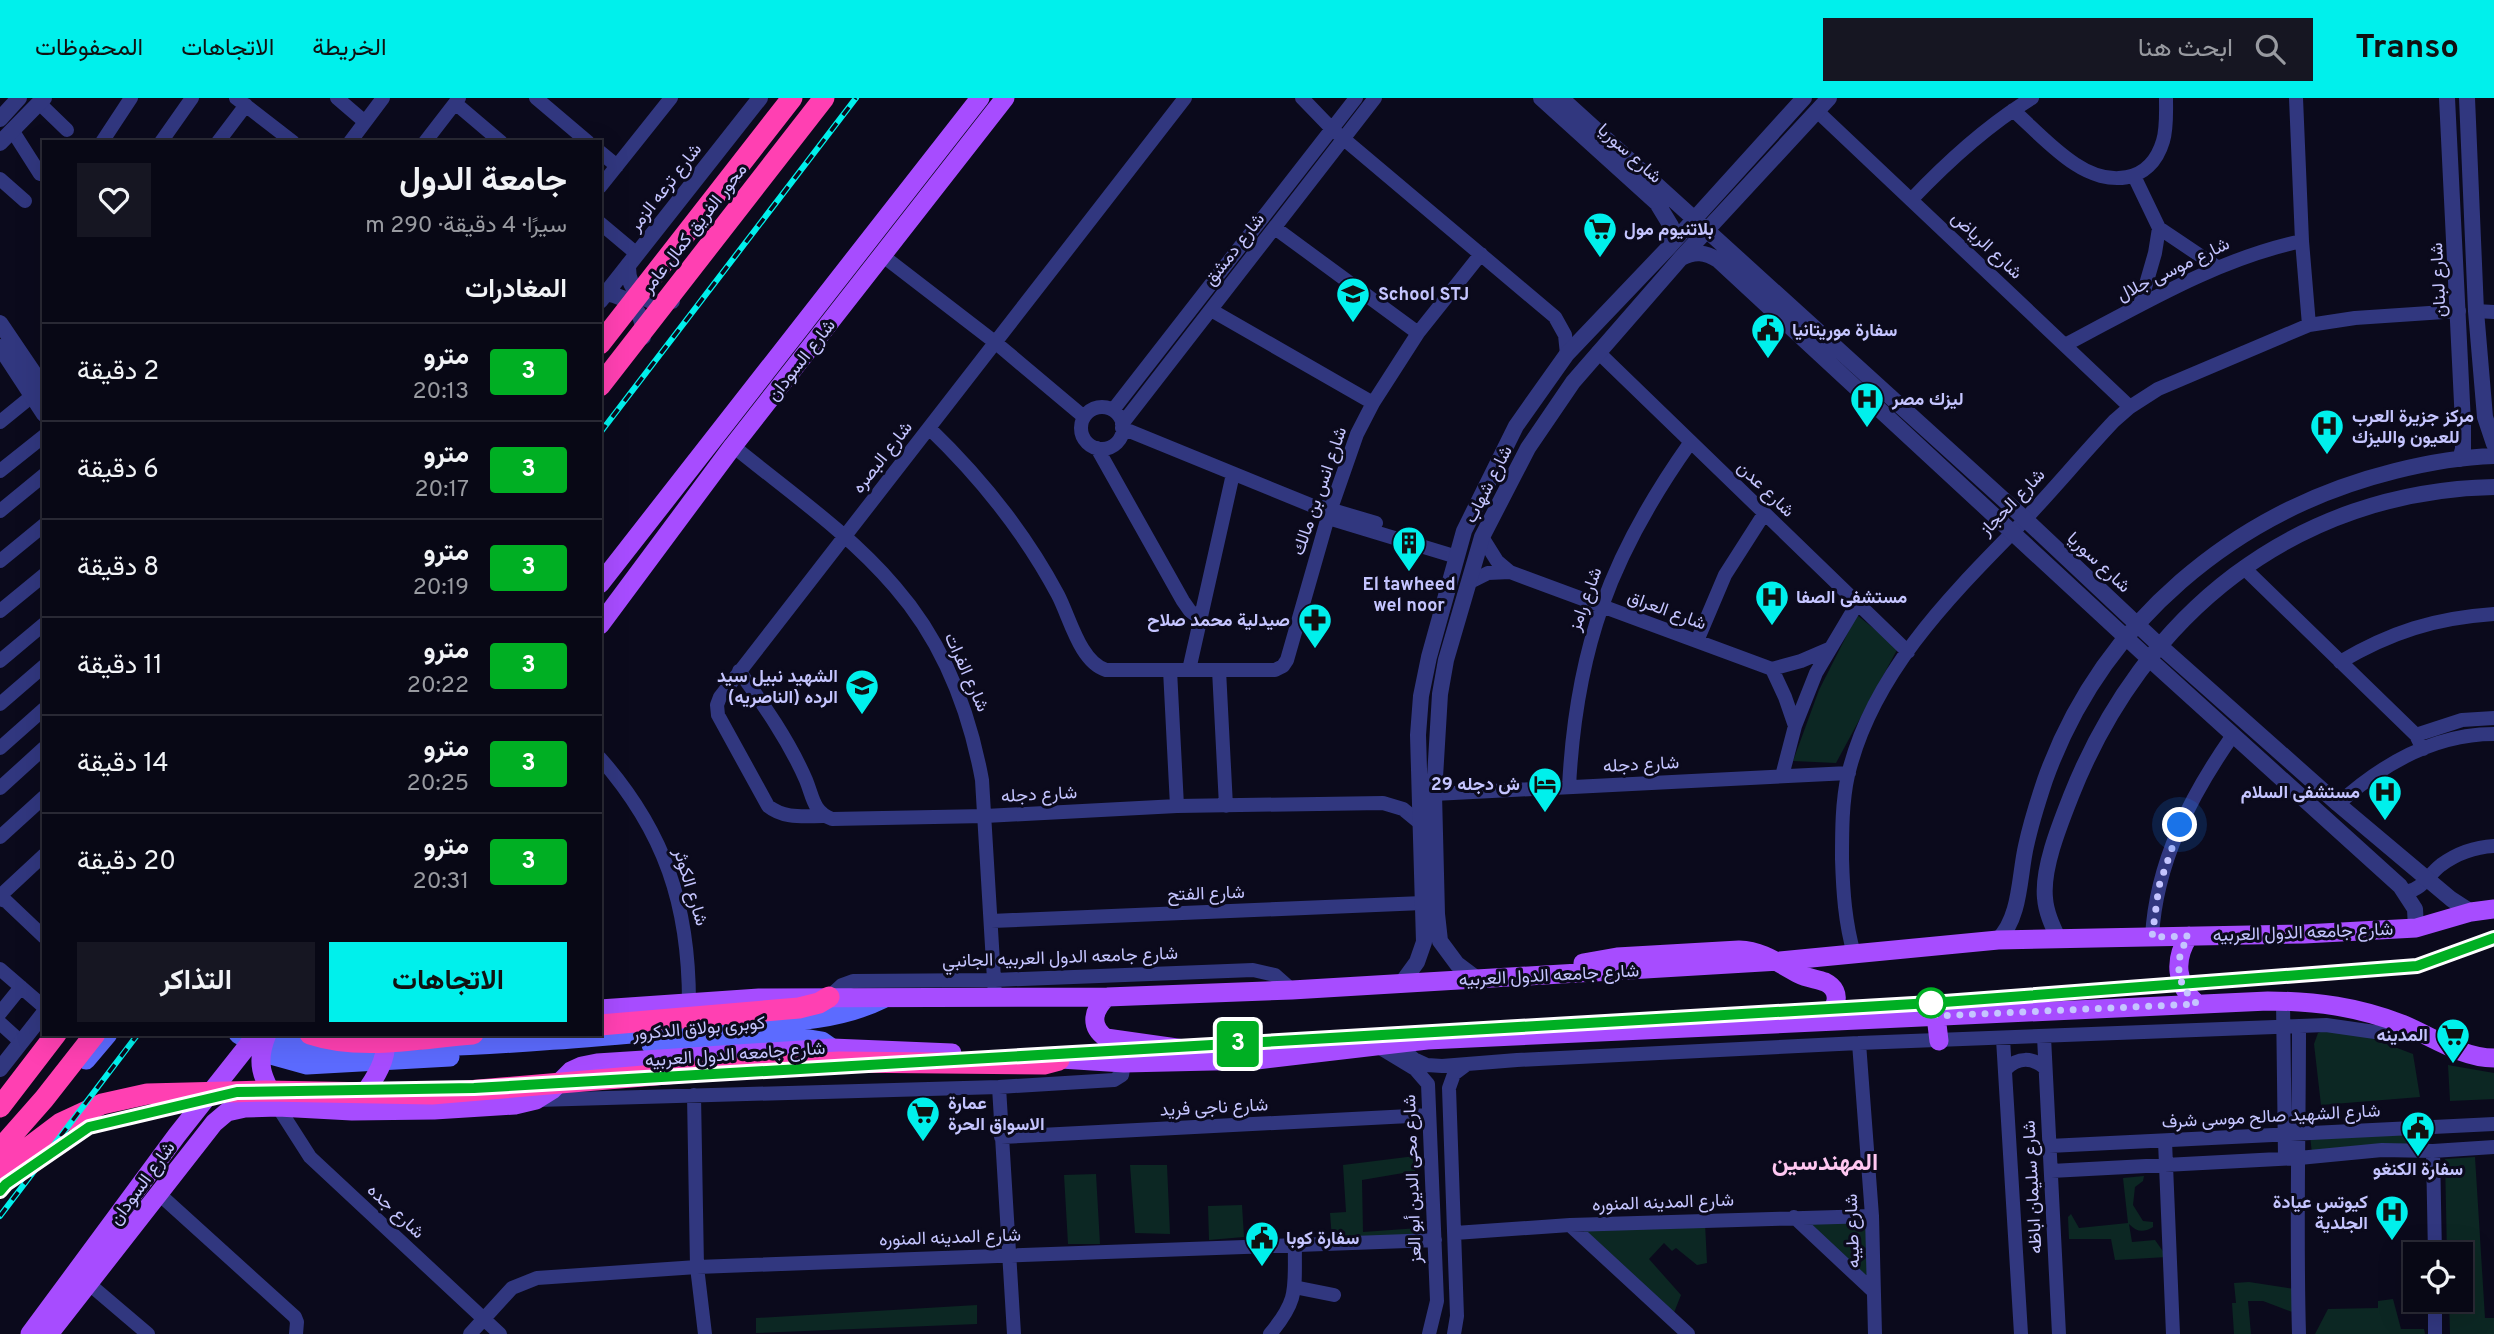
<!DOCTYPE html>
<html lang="ar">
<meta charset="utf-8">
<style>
body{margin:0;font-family:Overpass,Vazirmatn,sans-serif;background:#161622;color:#f1f3f6;direction:rtl;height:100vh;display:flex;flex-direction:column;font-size:26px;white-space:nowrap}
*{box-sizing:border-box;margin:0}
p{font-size:23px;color:#989aa0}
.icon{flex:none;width:38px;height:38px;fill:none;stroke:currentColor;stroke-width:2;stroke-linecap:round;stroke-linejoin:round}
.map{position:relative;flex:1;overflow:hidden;direction:ltr}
.panel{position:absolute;left:42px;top:42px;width:560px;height:896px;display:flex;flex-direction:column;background:#080815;border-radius:0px;box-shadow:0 7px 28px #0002,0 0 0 2px #292934;direction:rtl}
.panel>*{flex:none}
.badge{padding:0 14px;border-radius:5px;font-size:24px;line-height:46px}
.buttons{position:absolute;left:2403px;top:1144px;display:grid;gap:14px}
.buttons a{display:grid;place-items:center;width:70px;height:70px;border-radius:0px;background:#080815;box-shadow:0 7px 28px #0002,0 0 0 2px #292934;font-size:35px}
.you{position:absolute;width:35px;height:35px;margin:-18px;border:5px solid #fff;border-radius:50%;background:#1a73e8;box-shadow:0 0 0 10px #1a73e833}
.map>.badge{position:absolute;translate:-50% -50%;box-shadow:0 0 0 4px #fff}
h2{padding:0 35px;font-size:26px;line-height:63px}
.round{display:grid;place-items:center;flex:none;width:74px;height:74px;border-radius:0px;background:#161622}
.overview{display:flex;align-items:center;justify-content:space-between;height:119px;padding:0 35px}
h1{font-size:33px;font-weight:700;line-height:52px}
.cta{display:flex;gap:14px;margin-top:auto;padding:14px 35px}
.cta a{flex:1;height:80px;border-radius:0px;background:#00f0ec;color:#111;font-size:28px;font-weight:700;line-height:80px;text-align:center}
.cta a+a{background:#161622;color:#f1f3f6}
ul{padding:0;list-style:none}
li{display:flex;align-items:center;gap:21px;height:98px;padding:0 35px;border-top:2px solid #292934}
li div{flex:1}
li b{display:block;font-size:26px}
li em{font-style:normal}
li .badge{min-width:77px;font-weight:700;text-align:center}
header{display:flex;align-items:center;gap:42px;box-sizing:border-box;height:98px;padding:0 35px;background:#00f0ec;color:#111}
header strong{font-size:33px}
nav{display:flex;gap:38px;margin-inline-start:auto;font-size:24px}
.search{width:490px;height:63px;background:#161622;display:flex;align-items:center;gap:18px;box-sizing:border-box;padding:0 24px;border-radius:0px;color:#989aa0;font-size:26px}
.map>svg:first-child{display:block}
.green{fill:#0c2723}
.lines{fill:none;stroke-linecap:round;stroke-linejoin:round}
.minor{stroke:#31377f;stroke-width:14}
.tertiary{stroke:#31377f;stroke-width:16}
.secondary{stroke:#5c6bff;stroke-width:19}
.primary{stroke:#a74cff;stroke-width:19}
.motorway{stroke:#ff40b2;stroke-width:21}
.rail-casing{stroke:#00f0ec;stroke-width:6}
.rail{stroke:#0b0a1c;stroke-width:3.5;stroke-dasharray:10;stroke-linecap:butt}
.line-casing{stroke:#fff;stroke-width:16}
.line{stroke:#00af23;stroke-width:10}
.walk{stroke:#c5c5ff;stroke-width:7;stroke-dasharray:0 12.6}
.stop-dot{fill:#fff;stroke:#00af23;stroke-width:3.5}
.labels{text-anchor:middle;stroke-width:6;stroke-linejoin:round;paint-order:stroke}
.street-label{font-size:18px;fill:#c5c5ff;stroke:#0b0a1c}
.poi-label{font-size:18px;font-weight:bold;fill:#c5c5ff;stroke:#0b0a1c;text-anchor:start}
.district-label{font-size:24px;font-weight:bold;fill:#ffc7f1;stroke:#0b0a1c}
</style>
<header>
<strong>Transo</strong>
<div class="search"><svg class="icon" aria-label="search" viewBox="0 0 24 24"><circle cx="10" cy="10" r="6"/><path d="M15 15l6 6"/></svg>ابحث هنا</div>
<nav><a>الخريطة</a><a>الاتجاهات</a><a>المحفوظات</a></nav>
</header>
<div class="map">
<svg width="2494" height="1236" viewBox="0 0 2494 1236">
<rect width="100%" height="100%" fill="#0b0a1c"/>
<!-- green -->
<path class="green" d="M1857,517L1898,550L1836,665L1793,663L1819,592Z
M2328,931L2363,937L2413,956L2420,999L2321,1007L2314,946L2318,935Z
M2448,967L2494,975V1001L2450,1003Z
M2419,1032L2420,1050L2312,1056L2310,1037Z
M1415,1058V1073L1362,1082L1363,1134L1419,1130V1140L1332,1141L1330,1115L1346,1114L1343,1067Z
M2475,1059L2485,1220H2494V1236H2450L2449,1202H2460V1157H2447L2445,1061Z
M1130,1067H1167L1170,1136L1135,1135Z
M1096,1076L1100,1146H1068L1064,1077Z
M2144,1078L2143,1083L2135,1089L2133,1107L2143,1123L2153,1124V1129C2143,1135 2137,1134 2129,1126L2132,1144L2155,1142L2167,1159L2115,1162L2111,1141H2069L2068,1119L2071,1116L2079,1130L2128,1125L2123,1080Z
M1242,1107L1244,1139L1209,1142L1208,1108Z
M1871,1119V1190L1799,1121Z
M1705,1125L1707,1165L1697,1167L1676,1150L1672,1153L1664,1145L1649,1161L1681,1197L1673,1217L1578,1128Z
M2249,1184L2295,1191V1215L2263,1203H2248L2251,1236H2234L2232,1205H2236L2234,1185Z
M2393,1201L2401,1231H2424L2425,1236H2315L2328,1211L2378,1210V1203Z
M977,1207V1226L756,1235V1220Z"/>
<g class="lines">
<!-- minor -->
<path class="minor" d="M236,0L293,44
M337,0L365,24
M536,0L588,44
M1302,0L1332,31L1555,219L1565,237L1567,256
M2296,0L2302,143L2309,227
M39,5L67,32
M455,5L501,44
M2013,12C2033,30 2052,51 2075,66C2108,88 2150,87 2163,43C2167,30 2166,14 2166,0
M1817,13L2130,309
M12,32L40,76
M102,44L131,0
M161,44L192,0
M218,44L246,7
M350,44L383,0
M425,44L459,0
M600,54L617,68
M2134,78L2159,130L2217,169
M0,81L25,103
M600,89L671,0
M1911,102C1948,63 1986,28 2032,0
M600,125L637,156
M1275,130L1418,235
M883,158L996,245L1084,319
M2140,207L2155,155L2159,130
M1211,212L1373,305
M2476,213L2494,214
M2065,247C2141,207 2217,161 2302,143
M1598,254L1908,554
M1081 330a21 21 0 1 1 42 0a21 21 0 1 1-42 0Z
M1113,312L1356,0
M0,324L32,298
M1122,326L1375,0
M929,330C981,380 1024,433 1058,497C1070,520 1080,564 1106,572H1275L1283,568L1287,562L1328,419L1357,336L1373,305L1418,235L1481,156
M1122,330L1313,408L1335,422L1457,459
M733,348C788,393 849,435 895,489C943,544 969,611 982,682L995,898
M1097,350L1183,503L1190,513L1200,520
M0,373L44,338
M1322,409L1376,425
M0,413L44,377
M1482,439L1497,463L1510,474L1772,571L1801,563L1829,551
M0,463L44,427
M2244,470L2416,637L2423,651
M1468,485L1488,475L1510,474
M0,513L44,477
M1697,543L1725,477L1764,416
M0,563L44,526
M2340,564C2391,534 2435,520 2494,516
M1772,571L1785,599L1795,628
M1170,572L1177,708
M1189,572L1233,376
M1219,572L1226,708
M739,573C764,607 789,643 806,682C813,699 813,714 832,721L985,718L1177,708L1383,705L1403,711L1420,725
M0,606L44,568
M2416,637L2462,622L2494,620
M0,650L44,611
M600,660C665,734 689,807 689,905
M1782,678L1795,628L1816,575L1857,506
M1569,689C1576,551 1610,458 1690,345
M0,690L44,650
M1434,696L1849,675
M2338,706C2381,667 2434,636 2494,636
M823,718C804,718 784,721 768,708L718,617L717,607L720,599L1185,0
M0,739L44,699
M2406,794C2423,791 2428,777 2441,767C2456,756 2475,749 2494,748
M0,798L44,757
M0,801L6,803L44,839
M991,823L1423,805
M2152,839C2156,764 2191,697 2233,637
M1854,856C1845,824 1843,794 1842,761C1842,733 1842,704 1848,677C1871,579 1946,502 2014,433C2048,398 2080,359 2114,323L2130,309L2158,291L2309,227L2355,220L2459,213
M0,871L44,909
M829,899L842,887L853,883L995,882L1253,872L1275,877L1292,892
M2283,903L2285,1060
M0,915L21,889
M0,925L21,944
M2299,928C2299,1031 2296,1133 2299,1236
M2044,939L2059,1236
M2003,941L2021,1236
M1859,945L1872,1118L1875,1236
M1397,946L1414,961L1427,967L1442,968L1517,962L1859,945L2326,927L2382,935L2406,928
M1377,948L1415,971L1428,986L1437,1203L1429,1236
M2006,971C2018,959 2032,959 2045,970
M999,989L1014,1236
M694,997L697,1169L705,1236
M537,1002L999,989L1114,982L1122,977L1124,965
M278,1009L310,1059L500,1236
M1001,1039L1429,1017
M2165,1043L2173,1236
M2049,1048L2494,1026
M2433,1053L2435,1157
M2051,1073L2299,1060L2382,1052L2433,1053L2494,1049
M158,1095L295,1219L297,1224L296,1236
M1794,1119L1873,1193
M1570,1127L1688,1236
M1455,1135L1570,1127L1872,1118
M88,1185L148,1236
M1294,1189L1334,1197
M2435,1202V1236
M470,1236L512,1190L537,1180L697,1169L1435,1142
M1270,1236C1300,1200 1294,1190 1295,1146
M1454,1236L1457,1218L1449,990L1454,976L1466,967"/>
<!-- tertiary -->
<path class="tertiary" d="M1541,0L1657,105L1671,128L1669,149
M1561,0L2025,421L2159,547L2338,706L2451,801L2471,814
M2447,0L2463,325V351L2460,361
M2467,0L2476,213L2485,319L2494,346
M0,21L19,0
M0,45L44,0
M1681,160C1695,153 1705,154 1718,162L2148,560L2400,788L2415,811L2416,830
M628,167C627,193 647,209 672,203
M606,195C630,199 645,215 643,239
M600,203L760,0
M0,225L44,290
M0,249L44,316
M2058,840C2052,827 2046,814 2045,800C2042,770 2060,726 2071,698C2143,516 2295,393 2494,389
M1998,842C2021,819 2019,778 2026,748C2031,725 2038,703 2045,682C2101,525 2234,413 2395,373C2427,365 2461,359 2494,358
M1477,881L1457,866L1440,843L1437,816L1434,696L1440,596L1446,562L1482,439L1528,350L1573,284L1681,160L1829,0
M1401,886L1417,864L1424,844L1418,637L1421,598L1429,559L1464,433L1516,328L1567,256L1669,149L1804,0
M0,971L44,915"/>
<!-- secondary -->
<path class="secondary" d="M238,936L271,957L307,967L450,959
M263,936C296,955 329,953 365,952
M651,947L810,941L822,943L832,950
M433,949C526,946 618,937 710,929C768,924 831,927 883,901
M86,962L108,936"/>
<!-- primary -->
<path class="primary" d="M600,486L980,0
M600,527L733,348L1005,0
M2189,838C2173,862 2176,887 2197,906
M1583,865L1617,859L1739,852C1763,853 1778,865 1799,876C1807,880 1817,881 1825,884C1845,894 1835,914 1821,923
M1107,899C1093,912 1089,928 1106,940L1212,955
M600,911L759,900L1107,899L1292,892L1780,863L1998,842L2304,836L2416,830L2471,814L2494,811
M1936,918L1939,943
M267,936C255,965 262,979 276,1004
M1045,960L1124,965L1257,962L1427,942L2268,903C2316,903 2358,909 2402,926C2431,938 2462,960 2494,960
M357,1006C373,983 388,965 386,936
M30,1236L177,1037L257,936
M49,1236L214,1025L227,1014L245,1010L278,1009L352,1013L434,1012L515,1007L536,1002L552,992L571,973L582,968L597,965L832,950L952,955"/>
<!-- motorway -->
<path class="motorway" d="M600,246L792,0
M600,288L824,0
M600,927L799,910L819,905L829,899
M310,936C361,953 420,940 473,936
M0,1009L56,936
M0,1051L44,1001L95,936
M0,1071L61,1025L102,1006L147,996L265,993L432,996L749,969L839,964L1044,966L1059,962"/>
<!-- rail casing -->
<g class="rail-casing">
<path id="rail" d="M600,335L856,0
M0,1118L138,936"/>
</g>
<!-- rail -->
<use href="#rail" class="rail"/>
</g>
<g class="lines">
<!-- line casing -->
<g class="line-casing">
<path id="line" d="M0,1093L6,1086L89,1029L237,994L474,990L1931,905L2417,868L2494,840"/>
</g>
<!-- line -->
<use href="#line" class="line"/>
<!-- walk -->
<path class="walk" d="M1931,905L1936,918L2197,906C2176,887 2173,862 2189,838L2152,839L2159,788L2180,727"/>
</g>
<!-- icons -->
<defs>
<g id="supermarket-pin" transform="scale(1.75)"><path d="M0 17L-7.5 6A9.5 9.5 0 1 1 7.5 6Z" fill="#00f0ec" stroke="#0b0a1c"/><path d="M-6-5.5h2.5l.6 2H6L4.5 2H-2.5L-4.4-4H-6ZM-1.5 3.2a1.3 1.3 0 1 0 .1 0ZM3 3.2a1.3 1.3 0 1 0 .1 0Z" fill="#111"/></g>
<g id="school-pin" transform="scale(1.75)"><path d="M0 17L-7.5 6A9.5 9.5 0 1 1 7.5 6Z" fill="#00f0ec" stroke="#0b0a1c"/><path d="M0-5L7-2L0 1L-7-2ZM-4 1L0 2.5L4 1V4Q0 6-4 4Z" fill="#111"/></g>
<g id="civic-pin" transform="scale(1.75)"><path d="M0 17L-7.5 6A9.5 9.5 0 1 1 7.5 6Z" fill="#00f0ec" stroke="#0b0a1c"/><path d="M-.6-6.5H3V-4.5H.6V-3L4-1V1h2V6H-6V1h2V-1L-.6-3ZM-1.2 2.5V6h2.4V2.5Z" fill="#111"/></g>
<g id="hospital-pin" transform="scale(1.75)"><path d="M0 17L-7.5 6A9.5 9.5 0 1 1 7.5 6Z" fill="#00f0ec" stroke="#0b0a1c"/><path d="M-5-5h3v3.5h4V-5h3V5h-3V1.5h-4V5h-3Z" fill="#111"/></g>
<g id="building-pin" transform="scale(1.75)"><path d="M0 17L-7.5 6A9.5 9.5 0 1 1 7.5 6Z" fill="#00f0ec" stroke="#0b0a1c"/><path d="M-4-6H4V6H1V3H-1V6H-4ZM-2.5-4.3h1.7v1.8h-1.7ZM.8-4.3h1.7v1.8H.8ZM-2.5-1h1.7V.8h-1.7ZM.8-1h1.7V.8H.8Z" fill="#111"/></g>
<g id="pharmacy-pin" transform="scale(1.75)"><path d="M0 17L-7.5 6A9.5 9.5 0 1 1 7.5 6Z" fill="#00f0ec" stroke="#0b0a1c"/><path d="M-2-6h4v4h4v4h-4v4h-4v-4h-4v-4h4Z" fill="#111"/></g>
<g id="hotel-pin" transform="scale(1.75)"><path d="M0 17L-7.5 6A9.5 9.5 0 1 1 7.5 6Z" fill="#00f0ec" stroke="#0b0a1c"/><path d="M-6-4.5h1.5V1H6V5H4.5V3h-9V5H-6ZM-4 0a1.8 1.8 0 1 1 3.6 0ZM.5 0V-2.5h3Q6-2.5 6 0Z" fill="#111"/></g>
</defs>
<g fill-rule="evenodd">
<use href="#supermarket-pin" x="1600" y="131"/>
<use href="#school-pin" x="1353" y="196"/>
<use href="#civic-pin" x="1768" y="232"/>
<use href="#hospital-pin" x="1867" y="301"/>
<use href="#hospital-pin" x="2327" y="328"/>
<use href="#building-pin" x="1409" y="445"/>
<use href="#hospital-pin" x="1772" y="499"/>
<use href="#pharmacy-pin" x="1315" y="522"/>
<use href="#school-pin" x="862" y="588"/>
<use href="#hotel-pin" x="1545" y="686"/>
<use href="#hospital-pin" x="2385" y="694"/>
<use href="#supermarket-pin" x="2453" y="937"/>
<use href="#supermarket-pin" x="923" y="1015"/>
<use href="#civic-pin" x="2418" y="1030"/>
<use href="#hospital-pin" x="2392" y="1114"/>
<use href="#civic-pin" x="1262" y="1140"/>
</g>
<!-- markers -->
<circle class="stop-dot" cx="1931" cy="905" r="14"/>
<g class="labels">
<!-- street labels -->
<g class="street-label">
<text transform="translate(1630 55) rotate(42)" y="6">شارع سوريا</text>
<text transform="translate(665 89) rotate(-52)" y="6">شارع ترعه الزمر</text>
<text transform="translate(694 130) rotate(-52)" y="6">محور الفريق كمال عامر</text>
<text transform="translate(1987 147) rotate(43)" y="6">شارع الرياض</text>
<text transform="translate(1234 151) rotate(-52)" y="6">شارع دمشق</text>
<text transform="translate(2173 171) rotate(-26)" y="6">شارع موسى جلال</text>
<text transform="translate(2438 182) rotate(-93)" y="6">شارع لبنان</text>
<text transform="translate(801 262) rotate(-52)" y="6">شارع السودان</text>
<text transform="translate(882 359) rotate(-52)" y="6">شارع البصره</text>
<text transform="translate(1488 386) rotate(-63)" y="6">شارع شهاب</text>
<text transform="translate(1766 391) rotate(44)" y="6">شارع عدن</text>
<text transform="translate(1319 393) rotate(-71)" y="6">شارع انس بن مالك</text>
<text transform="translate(2012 404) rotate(-46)" y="6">شارع الحجاز</text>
<text transform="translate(2099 464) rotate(43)" y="6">شارع سوريا</text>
<text transform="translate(1585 501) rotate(-70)" y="6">شارع رامز</text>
<text transform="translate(1667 512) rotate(20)" y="6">شارع العراق</text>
<text transform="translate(967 574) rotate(66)" y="6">شارع الفرات</text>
<text transform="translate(1641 666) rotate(-3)" y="6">شارع دجله</text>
<text transform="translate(1039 696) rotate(-3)" y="6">شارع دجله</text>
<text transform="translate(691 789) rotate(73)" y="6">شارع الكوثر</text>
<text transform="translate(1206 795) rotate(-2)" y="6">شارع الفتح</text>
<text transform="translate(2303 834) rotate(-2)" y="6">شارع جامعه الدول العربيه</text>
<text transform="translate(1060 859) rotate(-2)" y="6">شارع جامعه الدول العربيه الجانبي</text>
<text transform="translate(1549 877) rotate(-3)" y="6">شارع جامعه الدول العربيه</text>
<text transform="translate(699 930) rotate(-5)" y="6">كوبرى بولاق الدكرور</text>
<text transform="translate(735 956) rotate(-4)" y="6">شارع جامعه الدول العربيه</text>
<text transform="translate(1214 1009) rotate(-3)" y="6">شارع ناجى فريد</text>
<text transform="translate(2271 1018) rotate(-3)" y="6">شارع الشهيد صالح موسى شرف</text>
<text transform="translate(1412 1081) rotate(-92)" y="6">شارع محى الدين أبو العز</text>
<text transform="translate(142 1085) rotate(-54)" y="6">شارع السودان</text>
<text transform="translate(2032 1089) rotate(-93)" y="6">شارع سليمان اباظه</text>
<text transform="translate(1663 1104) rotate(-2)" y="6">شارع المدينه المنوره</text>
<text transform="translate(396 1113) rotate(43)" y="6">شارع جده</text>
<text transform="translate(1852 1133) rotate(-92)" y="6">شارع طيبه</text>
<text transform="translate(950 1139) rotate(-2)" y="6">شارع المدينه المنوره</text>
</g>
<!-- poi labels -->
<g class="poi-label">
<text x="1624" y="137">بلاتنيوم مول</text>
<text x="1378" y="202">School STJ</text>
<text x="1792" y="238">سفارة موريتانيا</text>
<text x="1892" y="307">ليزك مصر</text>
<text x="2352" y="324">مركز جزيرة العرب<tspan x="2352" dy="21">للعيون والليزك</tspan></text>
<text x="1409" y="492" text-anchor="middle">El tawheed<tspan x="1409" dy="21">wel noor</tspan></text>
<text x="1796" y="505">مستشفى الصفا</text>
<text x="1290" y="528" text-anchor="end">صيدلية محمد صلاح</text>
<text x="838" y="584" text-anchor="end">الشهيد نبيل سيد<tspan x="838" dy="21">الرده (الناصريه)</tspan></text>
<text x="1520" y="692" text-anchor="end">29 ش دجله</text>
<text x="2360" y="700" text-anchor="end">مستشفى السلام</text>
<text x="2428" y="943" text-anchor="end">المدينه</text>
<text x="948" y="1011">عمارة<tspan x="948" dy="21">الاسواق الحرة</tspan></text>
<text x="2418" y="1077" text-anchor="middle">سفارة الكنغو</text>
<text x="2368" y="1110" text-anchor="end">كيوتس عيادة<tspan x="2368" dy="21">الجلدية</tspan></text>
<text x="1286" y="1146">سفارة كوبا</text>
</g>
<!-- district labels -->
<g class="district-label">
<text x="1825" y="1072">المهندسين</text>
</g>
</g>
</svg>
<div class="buttons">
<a><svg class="icon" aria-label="locate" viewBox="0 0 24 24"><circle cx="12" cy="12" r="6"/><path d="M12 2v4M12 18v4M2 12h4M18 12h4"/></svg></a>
</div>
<div class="you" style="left:2180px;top:727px"></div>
<b class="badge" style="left:1238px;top:946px;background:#00af23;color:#fff">3</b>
<section class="panel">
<div class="overview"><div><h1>جامعة الدول</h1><p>سيرًا · 4 دقيقة · 290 m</p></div><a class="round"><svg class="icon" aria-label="heart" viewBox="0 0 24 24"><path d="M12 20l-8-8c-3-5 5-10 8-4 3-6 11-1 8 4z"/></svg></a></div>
<h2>المغادرات</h2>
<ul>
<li><span class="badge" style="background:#00af23;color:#fff">3</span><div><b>مترو</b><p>20:13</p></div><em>2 دقيقة</em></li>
<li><span class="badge" style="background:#00af23;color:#fff">3</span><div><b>مترو</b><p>20:17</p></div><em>6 دقيقة</em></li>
<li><span class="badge" style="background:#00af23;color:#fff">3</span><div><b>مترو</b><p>20:19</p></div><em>8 دقيقة</em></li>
<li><span class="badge" style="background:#00af23;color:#fff">3</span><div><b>مترو</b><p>20:22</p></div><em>11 دقيقة</em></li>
<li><span class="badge" style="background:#00af23;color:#fff">3</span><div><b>مترو</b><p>20:25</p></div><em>14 دقيقة</em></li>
<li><span class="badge" style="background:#00af23;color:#fff">3</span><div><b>مترو</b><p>20:31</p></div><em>20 دقيقة</em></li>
</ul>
<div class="cta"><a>الاتجاهات</a><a>التذاكر</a></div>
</section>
</div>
